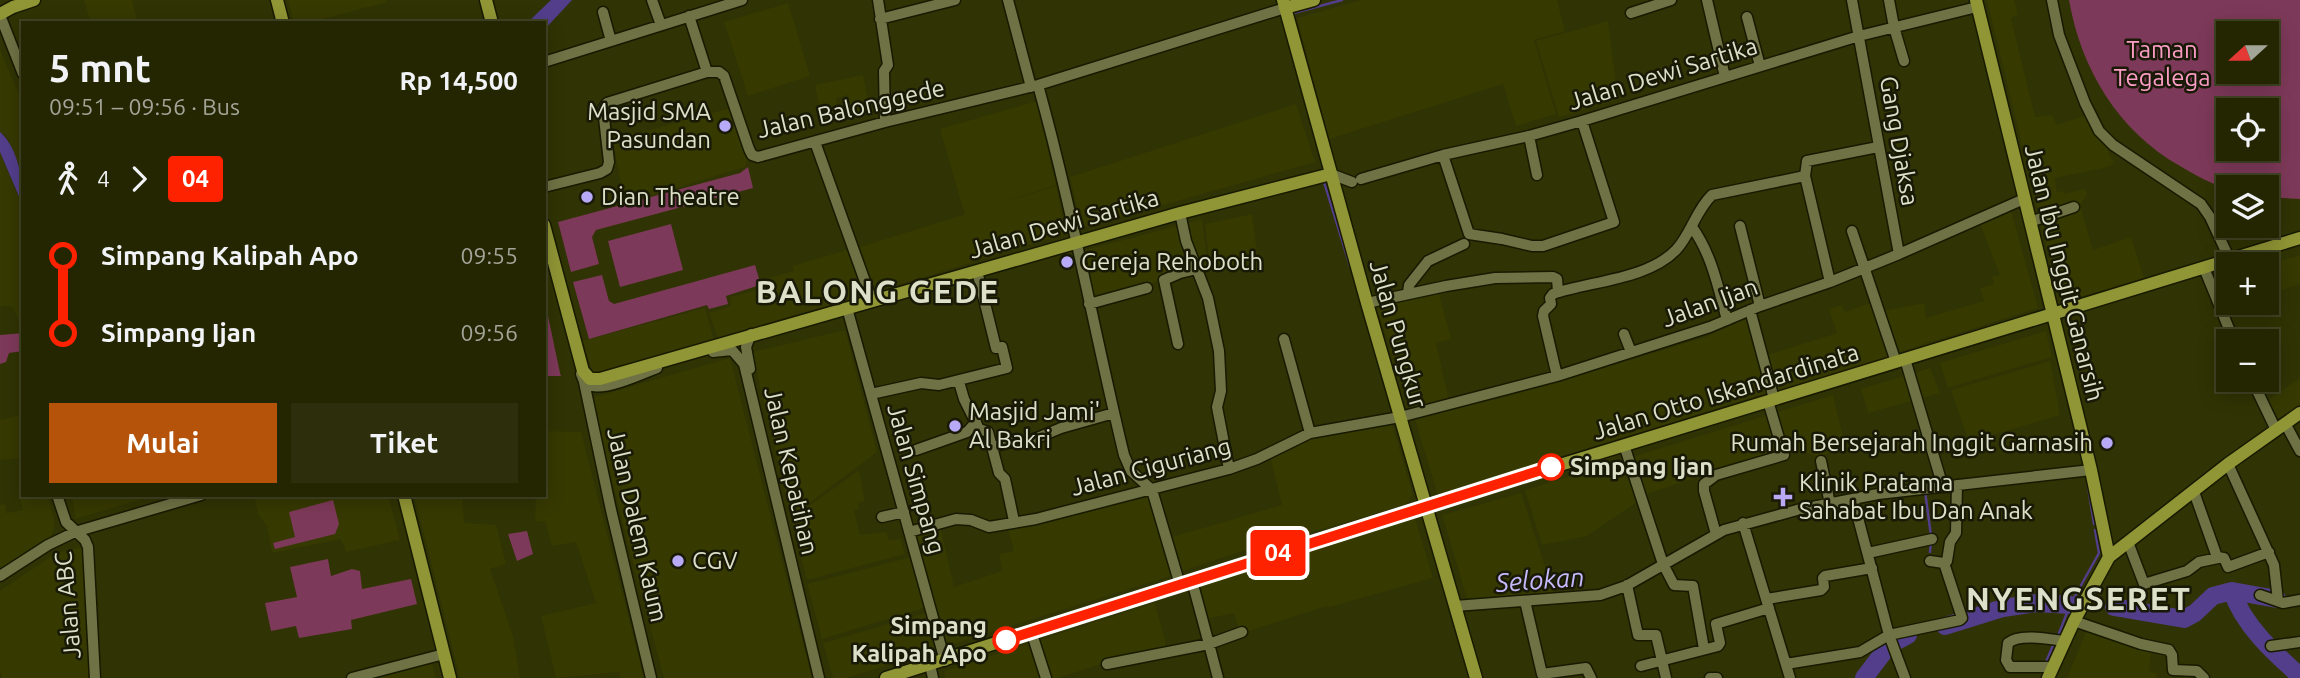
<!DOCTYPE html>
<html lang="id">
<meta charset="utf-8">
<style>
body{margin:0;font-family:Ubuntu,sans-serif;background:#2c2e0c;color:#f1f3f6;height:100vh;display:flex;flex-direction:column;font-size:26px;white-space:nowrap}
*{box-sizing:border-box;margin:0}
p{font-size:23px;color:#a3a599}
.icon{flex:none;width:38px;height:38px;fill:none;stroke:currentColor;stroke-width:2;stroke-linecap:round;stroke-linejoin:round}
.map{position:relative;flex:1;overflow:hidden}
.details{position:absolute;left:21px;top:21px;width:525px;height:476px;display:flex;flex-direction:column;background:#242602;border-radius:0px;box-shadow:0 4px 18px #0003,0 0 0 2px #414324}
.details>*{flex:none}
.badge{padding:0 14px;border-radius:5px;font-size:24px;line-height:46px}
.needle{width:46px;rotate:249deg}
.controls{position:absolute;left:2216px;top:21px;display:grid;gap:14px}
.controls a{display:grid;place-items:center;width:63px;height:63px;border-radius:0px;background:#242602;box-shadow:0 4px 18px #0003,0 0 0 2px #414324;font-size:35px}
.map>.badge{position:absolute;translate:-50% -50%;box-shadow:0 0 0 4px #fff}
.legs{display:flex;align-items:center;gap:10px;height:77px;padding:0 28px;font-size:23px}
.legs p{margin-inline-start:auto}
.summary{display:flex;align-items:center;justify-content:space-between;height:119px;padding:0 28px}
h1{font-size:38px;font-weight:700;line-height:52px}
.action{display:flex;gap:14px;margin-top:auto;padding:14px 28px}
.action a{flex:1;height:80px;border-radius:0px;background:#b45309;color:#fff;font-size:28px;font-weight:700;line-height:80px;text-align:center}
.action a+a{background:#2c2e0c;color:#f1f3f6}
ul{padding:0 28px;list-style:none}
li{display:flex;align-items:center;gap:24px;height:77px;font-size:26px}
li i{display:grid;place-items:center;width:10px;height:100%;margin:0 9px;background:currentColor}
li i::after{content:'';width:18px;height:18px;margin:-9px;border:5px solid;border-radius:50%;background:#242602}
li p{margin-inline-start:auto}
li:first-child i{background:linear-gradient(#0000 50%,currentColor 0)}
li:last-child i{background:linear-gradient(currentColor 50%,#0000 0)}
.map>svg:first-child{display:block}
.built{fill:#363900}
.green{fill:#7d3959;fill-rule:evenodd}
.water{fill:#523e8b}
.lines{fill:none;stroke-linecap:round;stroke-linejoin:round}
.stream{stroke:#523e8b;stroke-width:2.5}
.river{stroke:#523e8b;stroke-width:18}
.minor-casing{stroke:#181a00;stroke-width:13}
.major-casing{stroke:#181a00;stroke-width:15}
.minor{stroke:#6e7244;stroke-width:10}
.major{stroke:#909535;stroke-width:12}
.line-1-casing{stroke:#fff;stroke-width:16}
.line-1{stroke:#f20;stroke-width:10}
.poi-dot{fill:#b9aaf7;stroke:#181907;stroke-width:2.5}
.stop-1-dot{fill:#fff;stroke:#f20;stroke-width:3.5}
.labels{text-anchor:middle;stroke-width:5;stroke-linejoin:round;paint-order:stroke}
.park-label{font-size:24px;fill:#fc9dc6;stroke:#181907}
.street-label{font-size:24px;fill:#dee1c9;stroke:#181907}
.poi-label{font-size:24px;fill:#dee1c9;stroke:#181907;text-anchor:start}
.stop-label{font-size:24px;font-weight:bold;fill:#dee1c9;stroke:#181907;text-anchor:start}
.water-label{font-size:26px;font-style:italic;fill:#c6bafc;stroke:#181907}
.district-label{font-size:32px;font-weight:bold;letter-spacing:2px;fill:#dee1c9;stroke:#181907}
</style>
<div class="map">
<svg width="2300" height="678" viewBox="0 0 2300 678">
<rect width="100%" height="100%" fill="#303303"/>
<!-- built -->
<path class="built" d="M84,0H132L138,23H91Z
M288,0H386L387,2L308,23H294Z
M1361,0H1557L1565,31L1534,40L1556,114L1516,126L1503,84L1329,139L1297,18Z
M1987,0H2014L2018,15L2011,18L2035,117L2052,115L2057,125L2090,114L2114,163L2108,167L2055,178L2057,192L2063,191L2064,194L2085,189L2087,195L2080,205L2093,250L2131,237L2144,278L2060,303Z
M788,3L810,76L748,96L724,22Z
M1608,21L1618,100L1559,117L1536,41Z
M0,49L23,104V173L6,135L0,133Z
M863,75L870,111L852,115L848,95L836,98L840,115L822,118L815,85Z
M1037,101L1056,185L965,215L940,129Z
M1296,104L1315,162L1082,228L1070,177Z
M730,108L748,159L745,167L625,204L612,137L646,131Z
M0,153L23,209V328L12,306H0Z
M1056,186L1066,234L874,292L860,247Z
M2011,210L2038,308L1896,353L1884,311L1924,303L1926,318L1984,301L1980,288L1994,284L1992,277L2000,275L1979,221Z
M1252,214L1258,260L1210,266L1205,224Z
M1202,219L1208,266L1095,301L1082,251Z
M847,250L864,296L718,338L709,313L731,306L730,297L768,287L765,279L794,271L792,266Z
M2300,255V284L2266,295V266Z
M1438,290L1451,339L1436,343L1449,401L1411,411L1375,303Z
M1876,301L1891,356L1438,496L1414,416L1506,397L1706,337L1731,325L1733,318L1752,312L1761,357L1837,333L1829,309L1842,305L1845,312Z
M705,308L714,340L594,375L582,341Z
M845,330L877,452L791,517L752,352Z
M2046,331L2052,357L1948,388L1940,363Z
M730,358L812,678H664L638,582L591,398Z
M2050,361L2060,415L1969,442L1951,390Z
M1930,368L1940,393L1868,413L1861,389Z
M2300,378V405L2279,419L2268,400Z
M1833,395L1846,450L1815,456L1799,451L1768,457L1685,481L1650,493L1587,536L1542,545L1525,490Z
M23,414V458L0,460V420Z
M1391,421L1413,495L1405,505L1227,556L1180,572L1169,538L1282,505L1270,456L1308,437Z
M544,431L581,432L644,678H621L619,672L556,678L541,616L596,603L576,542L552,546L545,521L535,522L536,495H544Z
M859,470L865,501L858,503L859,509L854,510L860,535L886,532L889,540L901,539L905,554L807,580L791,519Z
M1521,493L1555,597L1468,602L1442,515Z
M28,495H47L54,518V529L50,538L0,570V505L5,504L6,513L23,510L20,498Z
M72,495H155L75,519Z
M254,495H388L400,540L346,552L341,539L272,553L267,526L258,514Z
M414,495H462L464,523L496,525L506,564L490,569L513,636L520,678H460Z
M1150,497L1174,575L947,646L941,634L914,534L940,526L954,587L1002,571L999,554L1014,551L1007,526Z
M1415,518L1433,578L1329,607L1326,606L1240,634L1234,613L1206,619L1198,587Z
M82,547L89,678H2L0,671V591L56,553Z
M911,557L924,608L822,639L807,584Z
M1155,603L1167,649L1120,658L1058,678H945L944,671Z
M926,613L935,651L846,678H833L823,643Z
M2090,623L2152,647L2149,671L2157,674L2156,678H2067Z
M432,663L436,678H369Z"/>
<!-- green -->
<path class="green" d="M2069,0H2300V199L2266,197V187C2253,187 2235,190 2224,187C2209,183 2193,174 2180,166C2118,131 2081,69 2069,0ZM2228,33H2266V72H2228ZM2228,110H2266V149H2228Z
M748,167L753,188L596,230L592,237L599,264L571,272L558,222L740,173Z
M671,224L683,270L620,287L608,241Z
M755,265L760,282L756,284L757,286L726,296L728,304L709,309L707,305L589,339L573,282L602,275L609,301L614,304Z
M544,297L560,373L561,376H544Z
M23,333V351L9,353L6,362L0,364V335Z
M333,500L339,524L335,534L275,549L273,543L295,537L289,512Z
M527,531L533,554L517,561L508,534Z
M328,559L331,576L352,569L360,571L362,589L411,579L417,604L351,620L352,629L299,638L296,626L271,631L265,603L297,597L290,567Z"/>
<!-- water -->
<path class="water" d="M551,0H572L544,30V23H527Z
M0,132C19,149 23,181 23,206L0,152Z"/>
<g class="lines">
<!-- stream -->
<path class="stream" d="M1290,14L1342,0
M1324,182L1350,266
M2087,480L2094,524
M1925,491L1931,536
M1930,552L1931,541
M2058,636L2070,605L2099,553L2095,530
M2046,662L2054,643"/>
<!-- river -->
<path class="river" d="M2232,591L2277,599
M2114,607L2184,619L2195,613L2213,596L2232,591C2243,625 2274,653 2300,676
M1945,626L2003,608L2037,603L2070,605
M1864,678L1889,645L1908,635"/>
<!-- minor casing -->
<g class="minor-casing">
<path id="minor" d="M652,0L661,25
M878,0L888,65L884,71L885,122
M1008,0L1031,87
M1707,0L1725,77
M1852,0L1899,254
M1889,0L1894,27L1904,61
M2052,0L2059,35L2085,103L2099,131L2113,145L2201,204L2210,217L2230,260
M603,12L611,41
M1631,13L1671,0
M0,15L23,74
M689,16L707,72
M1747,17L1760,66
M880,19L955,0
M544,62L742,0
M1038,85C1072,207 1094,331 1124,455L1131,471L1152,490L1180,585
M1529,136L1537,175
M815,142L872,301
M1443,155L1469,234L1502,239L1532,246H1543L1614,222L1582,121
M1331,174L1352,182
M1805,176L1830,282
M1361,179L1443,155L1529,136L1582,121L1859,36L1977,7
M544,187L600,173L607,169L609,162L603,109L607,103L707,72H719L724,76L749,149L752,155L758,157L885,122L1038,85L1285,8
M1180,213L1186,241L1208,298L1219,351L1221,391L1217,407L1229,469
M2030,222L2074,207
M1740,226L1760,306
M1692,227C1712,255 1718,287 1727,320
M1852,231L1896,362
M2204,268L2234,341
M1408,293L1409,285L1428,261L1464,244
M1367,303L1446,286L1495,278L1553,277L1557,279L1558,292
M1089,304L1147,288
M847,308L945,661
M1750,310L1774,399
M1624,334L1631,352
M1284,339L1310,433
M1178,344L1164,280L1180,273L1197,269
M713,352L732,350L744,364L819,678
M1905,359L1943,487
M750,369L746,347L751,334
M581,374C583,380 585,385 592,386C607,390 642,374 657,368
M1557,376L1543,316L1544,311L1551,304L1550,298L1553,294C1590,281 1647,280 1676,250C1691,234 1696,210 1712,195L1805,176L1807,161L1878,147
M2252,380L2276,430
M584,382L611,510L651,678
M959,382L964,399L979,429L988,432L999,473L1005,479L1014,521
M871,394L921,383L939,385L1007,368L1002,347L996,348L977,271
M2285,423L2300,451
M1624,445L1663,564L1674,585L1693,586L1704,649
M992,447L1015,441L1025,443L1061,428L1114,413
M916,450L967,432L976,422
M1821,461L1830,504
M2228,464L2274,565L2278,601
M2194,492L2217,557L2224,558L2228,567L2269,552
M57,495L66,522L85,540L88,547L95,678
M1853,499L1889,635L1905,678
M882,517L904,512
M1743,523L1790,678
M909,532L956,519L971,520L989,527L1036,519L1229,469L1257,459L1310,433L1400,417L1557,376L1710,327L1760,306L1830,282L1899,254L2024,199
M1716,534L1704,491V484L1716,475L1784,455L1768,401
M2128,542L2144,584L2187,571L2199,562L2218,558
M1868,553L1932,539
M1944,563L1947,561L1950,542L1956,533L1957,485
M0,576L48,545L75,532L201,495
M1627,585L1638,635H1656L1666,678
M2260,595L2283,603L2300,600
M1767,599L1821,590L1824,587L1823,578L1825,576L1872,568
M1525,601L1542,674L1586,668L1591,678
M1455,606L1600,595L1626,586L1724,530L1797,510L1878,494L2091,470
M2074,621L2141,644L2169,650L2172,655L2173,670L2197,671L2204,678
M1031,631L1046,678
M2271,646L2300,642
M1107,664L1209,644L1192,581
M1786,664L1860,652L1889,635L1960,620L1962,618L1944,563L1930,561
M930,665L933,678
M1641,666L1718,646L1720,643L1716,624L1769,608
M2053,667H2010L2006,660L2008,643C2019,633 2049,639 2064,641
M352,678L444,654
M1218,678L1209,644L1242,632
M1710,678H1717"/>
</g>
<!-- major casing -->
<g class="major-casing">
<path id="major" d="M277,0L283,23
M486,0L492,23
M1283,0L1367,303L1476,678
M1976,0L2091,470L2109,557
M1285,8L1314,0
M0,14L13,7L34,0
M544,225L583,371L590,379H600L1180,213L1331,174
M404,495L450,678
M886,678L1426,506L2300,238
M2048,678L2074,621L2109,557L2228,464L2300,413"/>
</g>
<!-- minor -->
<use href="#minor" class="minor"/>
<!-- major -->
<use href="#major" class="major"/>
</g>
<g class="lines">
<!-- line-1 casing -->
<g class="line-1-casing">
<path id="line-1" d="M1006,640L1551,467"/>
</g>
<!-- line-1 -->
<use href="#line-1" class="line-1"/>
</g>
<!-- markers -->
<g class="poi-dot">
<circle cx="725" cy="126" r="7"/>
<circle cx="587" cy="197" r="7"/>
<circle cx="1067" cy="262" r="7"/>
<circle cx="955" cy="426" r="7"/>
<circle cx="2107" cy="443" r="7"/>
<path d="M1779.5 486.5h7v7h7v7h-7v7h-7v-7h-7v-7h7z"/>
<circle cx="678" cy="561" r="7"/>
</g>
<g class="stop-1-dot">
<circle cx="1551" cy="467" r="12"/>
<circle cx="1006" cy="640" r="12"/>
</g>
<g class="labels">
<!-- park labels -->
<g class="park-label">
<text x="2162" y="58">Taman<tspan x="2162" dy="28">Tegalega</tspan></text>
</g>
<!-- street labels -->
<g class="street-label">
<text transform="translate(1663 74) rotate(-17)" y="8">Jalan Dewi Sartika</text>
<text transform="translate(851 109) rotate(-13)" y="8">Jalan Balonggede</text>
<text transform="translate(1899 141) rotate(80)" y="8">Gang Djaksa</text>
<text transform="translate(1064 224) rotate(-16)" y="8">Jalan Dewi Sartika</text>
<text transform="translate(2064 273) rotate(76)" y="8">Jalan Ibu Inggit Ganarsih</text>
<text transform="translate(1710 303) rotate(-20)" y="8">Jalan Ijan</text>
<text transform="translate(1398 334) rotate(74)" y="8">Jalan Pungkur</text>
<text transform="translate(1726 392) rotate(-17)" y="8">Jalan Otto Iskandardinata</text>
<text transform="translate(1151 467) rotate(-15)" y="8">Jalan Ciguriang</text>
<text transform="translate(791 471) rotate(77)" y="8">Jalan Kepatihan</text>
<text transform="translate(916 479) rotate(74)" y="8">Jalan Simpang</text>
<text transform="translate(637 525) rotate(77)" y="8">Jalan Dalem Kaum</text>
<text transform="translate(68 605) rotate(-95)" y="8">Jalan ABC</text>
</g>
<!-- poi labels -->
<g class="poi-label">
<text x="711" y="120" text-anchor="end">Masjid SMA<tspan x="711" dy="28">Pasundan</tspan></text>
<text x="601" y="205">Dian Theatre</text>
<text x="1081" y="270">Gereja Rehoboth</text>
<text x="969" y="420">Masjid Jami'<tspan x="969" dy="28">Al Bakri</tspan></text>
<text x="2093" y="451" text-anchor="end">Rumah Bersejarah Inggit Garnasih</text>
<text x="1799" y="491">Klinik Pratama<tspan x="1799" dy="28">Sahabat Ibu Dan Anak</tspan></text>
<text x="692" y="569">CGV</text>
</g>
<!-- stop labels -->
<g class="stop-label">
<text x="1570" y="475">Simpang Ijan</text>
<text x="987" y="634" text-anchor="end">Simpang<tspan x="987" dy="28">Kalipah Apo</tspan></text>
</g>
<!-- water labels -->
<g class="water-label">
<text transform="translate(1540 580) rotate(-4)" y="9">Selokan</text>
</g>
<!-- district labels -->
<g class="district-label">
<text x="878" y="303">BALONG GEDE</text>
<text x="2079" y="610">NYENGSERET</text>
</g>
</g>
</svg>
<div class="controls">
<a><svg class="needle" viewBox="-14 -14 28 28"><path d="M0-13l5 13h-10z" fill="#e53935"/><path d="M0 13l5-13h-10z" fill="#a3a599"/></svg></a>
<a><svg class="icon" aria-label="locate" viewBox="0 0 24 24"><circle cx="12" cy="12" r="6"/><path d="M12 2v4M12 18v4M2 12h4M18 12h4"/></svg></a>
<a><svg class="icon" aria-label="layers" viewBox="0 0 24 24"><path d="M12 4l9 5-9 5-9-5zM3 14l9 5 9-5"/></svg></a>
<a>+</a>
<a>−</a>
</div>
<b class="badge" style="left:1278px;top:553px;background:#f20;color:#fff">04</b>
<section class="details">
<div class="summary"><div><h1>5 mnt</h1><p>09:51 – 09:56 · Bus</p></div><b>Rp 14,500</b></div>
<div class="legs"><svg class="icon" aria-label="walk" viewBox="0 0 24 24"><circle cx="13" cy="4" r="2"/><path d="M13 8l-2 6 4 7M11 14l-3 7M7 12l3-4h3l4 4"/></svg>4<svg class="icon" aria-label="forward" viewBox="0 0 24 24"><path d="M9 5l7 7-7 7"/></svg><b class="badge" style="background:#f20;color:#fff">04</b></div>
<ul>
<li><i style="color:#f20"></i><b>Simpang Kalipah Apo</b><p>09:55</p></li>
<li><i style="color:#f20"></i><b>Simpang Ijan</b><p>09:56</p></li>
</ul>
<div class="action"><a>Mulai</a><a>Tiket</a></div>
</section>
</div>
